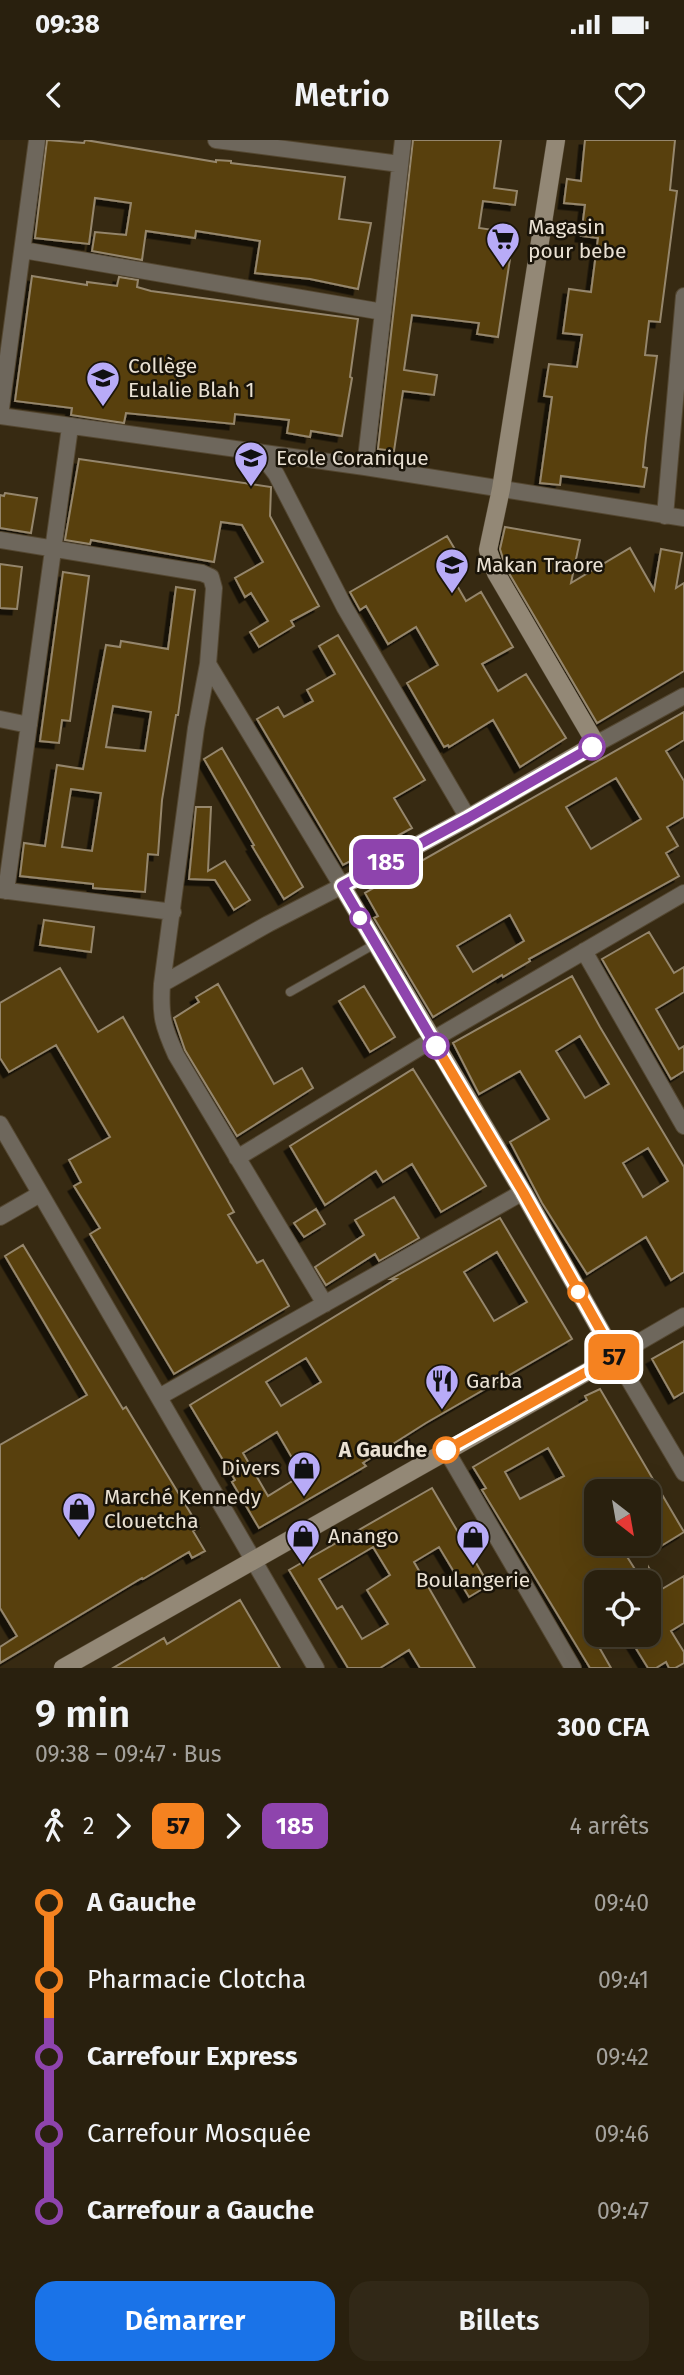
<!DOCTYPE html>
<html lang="fr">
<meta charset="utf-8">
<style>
body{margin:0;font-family:"Fira Sans",sans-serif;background:#312817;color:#f1f3f6;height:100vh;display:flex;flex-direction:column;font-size:26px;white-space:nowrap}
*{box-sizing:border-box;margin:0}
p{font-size:23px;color:#a5a39e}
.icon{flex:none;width:38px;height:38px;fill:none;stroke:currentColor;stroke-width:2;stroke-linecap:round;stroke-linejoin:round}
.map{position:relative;height:1528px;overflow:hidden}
.side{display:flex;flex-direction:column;background:#29200e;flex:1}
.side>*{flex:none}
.badge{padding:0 14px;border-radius:10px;font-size:24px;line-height:46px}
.needle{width:46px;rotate:149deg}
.buttons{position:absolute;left:584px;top:1339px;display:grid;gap:14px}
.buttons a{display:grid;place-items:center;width:77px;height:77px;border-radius:14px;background:#29200e;box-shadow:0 7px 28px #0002,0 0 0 2px #453e2e;font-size:35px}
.map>.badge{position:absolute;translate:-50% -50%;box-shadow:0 0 0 4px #fff}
.legs{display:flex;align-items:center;gap:10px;height:77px;padding:0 35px;font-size:23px}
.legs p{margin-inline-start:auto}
.summary{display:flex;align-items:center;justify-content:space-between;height:119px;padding:0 35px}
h1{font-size:38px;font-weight:600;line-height:52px}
.cta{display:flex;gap:14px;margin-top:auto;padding:14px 35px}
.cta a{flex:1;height:80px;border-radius:21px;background:#1a73e8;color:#fff;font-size:28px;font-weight:600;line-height:80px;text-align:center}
.cta a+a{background:#312817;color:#f1f3f6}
ul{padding:0 35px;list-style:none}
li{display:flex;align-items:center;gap:24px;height:77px;font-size:26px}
li i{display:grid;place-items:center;width:10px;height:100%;margin:0 9px;background:currentColor}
li i::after{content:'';width:18px;height:18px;margin:-9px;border:5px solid;border-radius:50%;background:#29200e}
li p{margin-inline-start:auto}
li:first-child i{background:linear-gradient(#0000 50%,currentColor 0)}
li:last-child i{background:linear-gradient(currentColor 50%,#0000 0)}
.status{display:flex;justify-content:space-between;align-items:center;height:49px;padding:0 35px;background:#29200e;direction:ltr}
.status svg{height:19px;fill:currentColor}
header{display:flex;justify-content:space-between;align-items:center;height:91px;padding:0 35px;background:#29200e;font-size:32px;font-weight:600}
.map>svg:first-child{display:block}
.building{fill:#58400c;stroke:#95866c;stroke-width:2;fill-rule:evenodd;filter:url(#shadow)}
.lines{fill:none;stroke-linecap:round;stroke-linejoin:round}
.lane-casing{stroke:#544731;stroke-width:10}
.street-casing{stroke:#544731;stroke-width:18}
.secondary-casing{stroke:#544731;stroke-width:19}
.lane{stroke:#6e675c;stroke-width:8}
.street{stroke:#6e675c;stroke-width:16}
.secondary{stroke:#938876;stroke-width:18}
.line-1-casing{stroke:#fff;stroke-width:16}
.line-2-casing{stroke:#fff;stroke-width:16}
.line-1{stroke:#f58220;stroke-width:10}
.line-2{stroke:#8e44ad;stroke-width:10}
.stop-2-dot{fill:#fff;stroke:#8e44ad;stroke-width:3.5}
.stop-1-dot{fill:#fff;stroke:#f58220;stroke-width:3.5}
.labels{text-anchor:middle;stroke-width:5;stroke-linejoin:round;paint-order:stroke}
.poi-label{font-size:21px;fill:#eae1d3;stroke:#1a1409;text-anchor:start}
.stop-label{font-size:21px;font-weight:bold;fill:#eae1d3;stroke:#1a1409;text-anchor:end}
</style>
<div class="status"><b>09:38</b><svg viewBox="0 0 49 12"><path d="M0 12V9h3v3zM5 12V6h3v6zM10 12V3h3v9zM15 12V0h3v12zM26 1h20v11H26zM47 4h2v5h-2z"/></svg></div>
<header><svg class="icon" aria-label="back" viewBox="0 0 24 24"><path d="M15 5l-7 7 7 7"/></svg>Metrio<svg class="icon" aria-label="heart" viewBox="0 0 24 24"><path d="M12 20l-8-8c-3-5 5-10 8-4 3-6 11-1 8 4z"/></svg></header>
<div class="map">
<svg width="684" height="1528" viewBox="0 0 684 1528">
<defs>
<filter id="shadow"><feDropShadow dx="-5.5" dy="5.5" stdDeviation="0" flood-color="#0009"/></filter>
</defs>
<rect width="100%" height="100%" fill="#372a12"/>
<!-- building -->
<path class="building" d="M47,0L84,3L85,0L216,22V20L231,21V23L345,37L339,79L371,83L358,149L310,139L255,133L260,101L196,91L195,98L146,91L142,120L92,111L95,92L126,95L131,63L95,58L89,104L35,98Z
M413,0H501L494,48L517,51L515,65L483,61L479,88L514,93L498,197L477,194L479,183L412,175L404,230L437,235L434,255L403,251L394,311L378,309Z
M585,0H675L670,50L677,51L660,182L649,181L645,215L657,216L646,298L643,327L647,328L644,347L561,336L560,345L540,343L552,257L544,256L549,224L577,227L582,195L563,193L569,149L591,152L598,98L581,96L585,65L564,63L567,39L581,41Z
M32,136L87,145V142L117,146L119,137L138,140L137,147L151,151L358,179L350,237L352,238L342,296L311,291L310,297L287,293L289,280L235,274L234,284L126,273L124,283L71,275L72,268L15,261Z
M79,319L271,347L270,376L319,466L291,481L294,486L259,507L250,492L268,481L251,453L245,457L235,438L263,422L242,385L221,382L214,422L91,400L90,404L65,400Z
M5,353L37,358L31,393L0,388V355L4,356Z
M505,387L580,400L571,443L630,408L654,450L661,409L682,413L676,448L684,443V531L597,583L506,428L500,409Z
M447,396L466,428L452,437L466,461L481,452L513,507L482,524L498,551L526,534L566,598L520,627L493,580L449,607L448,605L444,607L407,543L438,525L416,487L388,504L366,466L360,470L350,452Z
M0,424L22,427L17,469L0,468Z
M63,432L89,436L70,581L62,580L59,603L40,601Z
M176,447L195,450L178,575H176L162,660L158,715L148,714L145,752L93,748V744L20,736L24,703L45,706L57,625L83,629L106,505L120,507L121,501L168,509ZM113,566L151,572L145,611L106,607ZM71,649L101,653L92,711L62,707Z
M338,495L425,640L394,658L412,688L343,725L257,579L278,567L284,577L313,561L307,550L335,534L319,506Z
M684,572V600L666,611L684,641V677L667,687L678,706L666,713L679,736L529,819L530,821L503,837L502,835L433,877L374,778L378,776L365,753ZM616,638L641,679L591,709L566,667ZM510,775L524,801L473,832L457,806Z
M222,608L303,747L284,759L252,706L254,705L204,619Z
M196,667H211L208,731L225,721L250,760L234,770L215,740L189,739Z
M44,780L94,787L91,812L40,805Z
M649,792L674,833L684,827V852L656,869L679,909L684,906V931L671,939L602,819Z
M60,828L98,892L123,877L234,1072L228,1075L257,1123L263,1120L289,1166L174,1234L90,1094L100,1088L74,1046L81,1042L69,1020L110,997L56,905L9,932L0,918V863Z
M572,836L600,887L684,1027V1132L671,1140L646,1097L587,1134L542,1063L510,1002L549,979L520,931L479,954L453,903ZM580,896L609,944L585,958L556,911ZM648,1008L668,1041L643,1057L623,1023Z
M218,844L274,944L302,928L313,948L237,996L185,910L174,878L199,862L196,857Z
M364,846L395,897L370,912L339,861Z
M413,929L486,1046L441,1072L412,1024L383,1042L376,1031L325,1065L290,1006Z
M394,1057L419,1098L379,1121L375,1114L326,1145L315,1127L364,1095L355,1080Z
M316,1069L325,1084L304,1097L294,1083Z
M500,1078L572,1199L426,1283L363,1323L366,1326L259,1388L232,1342L235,1340L190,1265L396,1139H391ZM497,1112L527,1162L494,1181L464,1132ZM306,1218L321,1242L281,1266L266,1242ZM277,1292L302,1335L268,1356L243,1313Z
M23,1105L123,1269L126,1267L199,1387L193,1391L205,1411L192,1418L189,1412L143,1439L142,1438L0,1523V1507L17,1496L0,1468V1305L87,1255L5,1116Z
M684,1201V1252L674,1258L652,1219Z
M600,1249L684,1392L661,1406L649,1387V1351H597V1404H619L643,1442H597V1494H620L599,1507L611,1528H590L482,1350L486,1348L473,1327L587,1260L585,1256ZM548,1308L564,1336L520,1359L505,1332Z
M432,1348L489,1445L469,1457L439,1407L414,1422L475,1528H420L409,1510L380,1528H348L289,1430ZM373,1407L390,1435L367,1450L388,1484L362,1499L342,1466L337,1469L319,1439Z
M649,1428L662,1449L684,1436V1483L671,1491L684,1512V1523L675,1528H669L666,1522L656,1528H648L627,1494H649Z
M240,1460L280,1528H113L164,1498L167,1504Z"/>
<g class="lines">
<!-- lane casing -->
<g class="lane-casing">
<path id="lane" d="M290,852L375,804"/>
</g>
<!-- street casing -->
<g class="street-casing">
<path id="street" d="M216,0L400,24
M23,110L383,172
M0,276L365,327L684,378
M0,276L37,0
M259,312L276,334L345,468L468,678
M365,327L403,0
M665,376L684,156
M0,400L202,433L211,437L214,448L208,524L196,588L162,844C160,876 163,886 176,915L325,1164
M0,579L29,585
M596,604L684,556
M0,750L173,772
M6,751L70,287
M584,811L684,986
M162,844L268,784L342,746L208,524
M0,984L316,1528
M237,1018L432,900L684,753
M0,1077L40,1054
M684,1176L615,1216L684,1333
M159,1257L523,1052
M446,1310L573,1528"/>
</g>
<!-- secondary casing -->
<g class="secondary-casing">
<path id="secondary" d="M63,1528L615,1216L523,1052L342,746L468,678L596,604L496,433L488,410L501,349L556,0"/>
</g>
<!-- lane -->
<use href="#lane" class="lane"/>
<!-- street -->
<use href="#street" class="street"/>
<!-- secondary -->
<use href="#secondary" class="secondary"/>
</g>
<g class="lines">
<!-- line-1 casing -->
<g class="line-1-casing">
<path id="line-1" d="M436,906L523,1052L615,1216L446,1310"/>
</g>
<!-- line-2 casing -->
<g class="line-2-casing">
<path id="line-2" d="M436,906L342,746L468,678L592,607"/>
</g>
<!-- line-1 -->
<use href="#line-1" class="line-1"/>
<!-- line-2 -->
<use href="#line-2" class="line-2"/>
</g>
<!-- icons -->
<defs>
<g id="supermarket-pin" transform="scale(1.75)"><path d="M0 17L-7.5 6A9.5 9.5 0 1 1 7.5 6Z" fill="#b8abf7" stroke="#1a1409"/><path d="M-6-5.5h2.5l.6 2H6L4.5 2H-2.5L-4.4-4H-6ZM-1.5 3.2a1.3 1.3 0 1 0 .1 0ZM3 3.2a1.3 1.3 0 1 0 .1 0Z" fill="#111"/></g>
<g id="school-pin" transform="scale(1.75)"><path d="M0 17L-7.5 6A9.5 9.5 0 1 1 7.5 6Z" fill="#b8abf7" stroke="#1a1409"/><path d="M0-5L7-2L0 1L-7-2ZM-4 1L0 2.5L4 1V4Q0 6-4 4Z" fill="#111"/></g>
<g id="restaurant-pin" transform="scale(1.75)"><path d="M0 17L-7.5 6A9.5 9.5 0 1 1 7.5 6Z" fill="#b8abf7" stroke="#1a1409"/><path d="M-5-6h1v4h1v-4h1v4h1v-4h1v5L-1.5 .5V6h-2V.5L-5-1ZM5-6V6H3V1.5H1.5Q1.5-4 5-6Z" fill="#111"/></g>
<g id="shop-pin" transform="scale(1.75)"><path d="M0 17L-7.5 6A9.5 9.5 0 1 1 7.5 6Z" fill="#b8abf7" stroke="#1a1409"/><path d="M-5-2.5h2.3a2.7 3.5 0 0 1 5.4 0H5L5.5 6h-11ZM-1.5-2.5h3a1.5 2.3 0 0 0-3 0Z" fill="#111"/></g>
</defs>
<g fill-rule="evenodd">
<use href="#supermarket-pin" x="503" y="99"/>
<use href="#school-pin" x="103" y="238"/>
<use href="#school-pin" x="251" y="318"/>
<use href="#school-pin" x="452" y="425"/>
<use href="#restaurant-pin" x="442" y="1241"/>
<use href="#shop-pin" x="304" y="1328"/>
<use href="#shop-pin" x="79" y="1369"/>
<use href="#shop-pin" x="303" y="1396"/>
<use href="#shop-pin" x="473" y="1397"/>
</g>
<!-- markers -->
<g class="stop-2-dot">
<circle cx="592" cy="607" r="12"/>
<circle cx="360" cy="778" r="9"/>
<circle cx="436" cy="906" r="12"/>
</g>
<g class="stop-1-dot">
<circle cx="578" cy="1152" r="9"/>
<circle cx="446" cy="1310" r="12"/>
</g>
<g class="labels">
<!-- poi labels -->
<g class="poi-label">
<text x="528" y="94">Magasin<tspan x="528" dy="24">pour bebe</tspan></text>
<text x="128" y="233">Collège<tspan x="128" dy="24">Eulalie Blah 1</tspan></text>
<text x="276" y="325">Ecole Coranique</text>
<text x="476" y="432">Makan Traore</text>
<text x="466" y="1248">Garba</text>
<text x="280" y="1335" text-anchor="end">Divers</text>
<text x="104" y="1364">Marché Kennedy<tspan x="104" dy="24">Clouetcha</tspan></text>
<text x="328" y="1403">Anango</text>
<text x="473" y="1447" text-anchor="middle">Boulangerie</text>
</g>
<!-- stop labels -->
<g class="stop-label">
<text x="427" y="1317">A Gauche</text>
</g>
</g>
</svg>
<div class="buttons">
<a><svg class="needle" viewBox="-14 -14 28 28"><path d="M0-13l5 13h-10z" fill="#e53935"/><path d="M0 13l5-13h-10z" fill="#a5a39e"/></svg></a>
<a><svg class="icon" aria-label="locate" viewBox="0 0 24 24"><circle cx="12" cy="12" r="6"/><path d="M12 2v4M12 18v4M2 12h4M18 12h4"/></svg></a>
</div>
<b class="badge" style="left:614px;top:1217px;background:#f58220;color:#111">57</b>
<b class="badge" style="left:386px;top:722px;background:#8e44ad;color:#fff">185</b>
</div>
<section class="side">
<div class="summary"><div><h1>9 min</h1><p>09:38 – 09:47 · Bus</p></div><b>300 CFA</b></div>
<div class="legs"><svg class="icon" aria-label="walk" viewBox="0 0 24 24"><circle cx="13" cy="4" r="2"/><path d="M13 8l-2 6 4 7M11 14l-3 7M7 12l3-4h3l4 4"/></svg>2<svg class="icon" aria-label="forward" viewBox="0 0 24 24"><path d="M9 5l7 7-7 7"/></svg><b class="badge" style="background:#f58220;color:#111">57</b><svg class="icon" aria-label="forward" viewBox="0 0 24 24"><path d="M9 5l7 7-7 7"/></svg><b class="badge" style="background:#8e44ad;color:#fff">185</b><p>4 arrêts</p></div>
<ul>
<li><i style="color:#f58220"></i><b>A Gauche</b><p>09:40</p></li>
<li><i style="color:#f58220"></i><span>Pharmacie Clotcha</span><p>09:41</p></li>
<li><i style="color:#8e44ad"></i><b>Carrefour Express</b><p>09:42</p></li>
<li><i style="color:#8e44ad"></i><span>Carrefour Mosquée</span><p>09:46</p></li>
<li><i style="color:#8e44ad"></i><b>Carrefour a Gauche</b><p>09:47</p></li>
</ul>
<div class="cta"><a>Démarrer</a><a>Billets</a></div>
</section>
